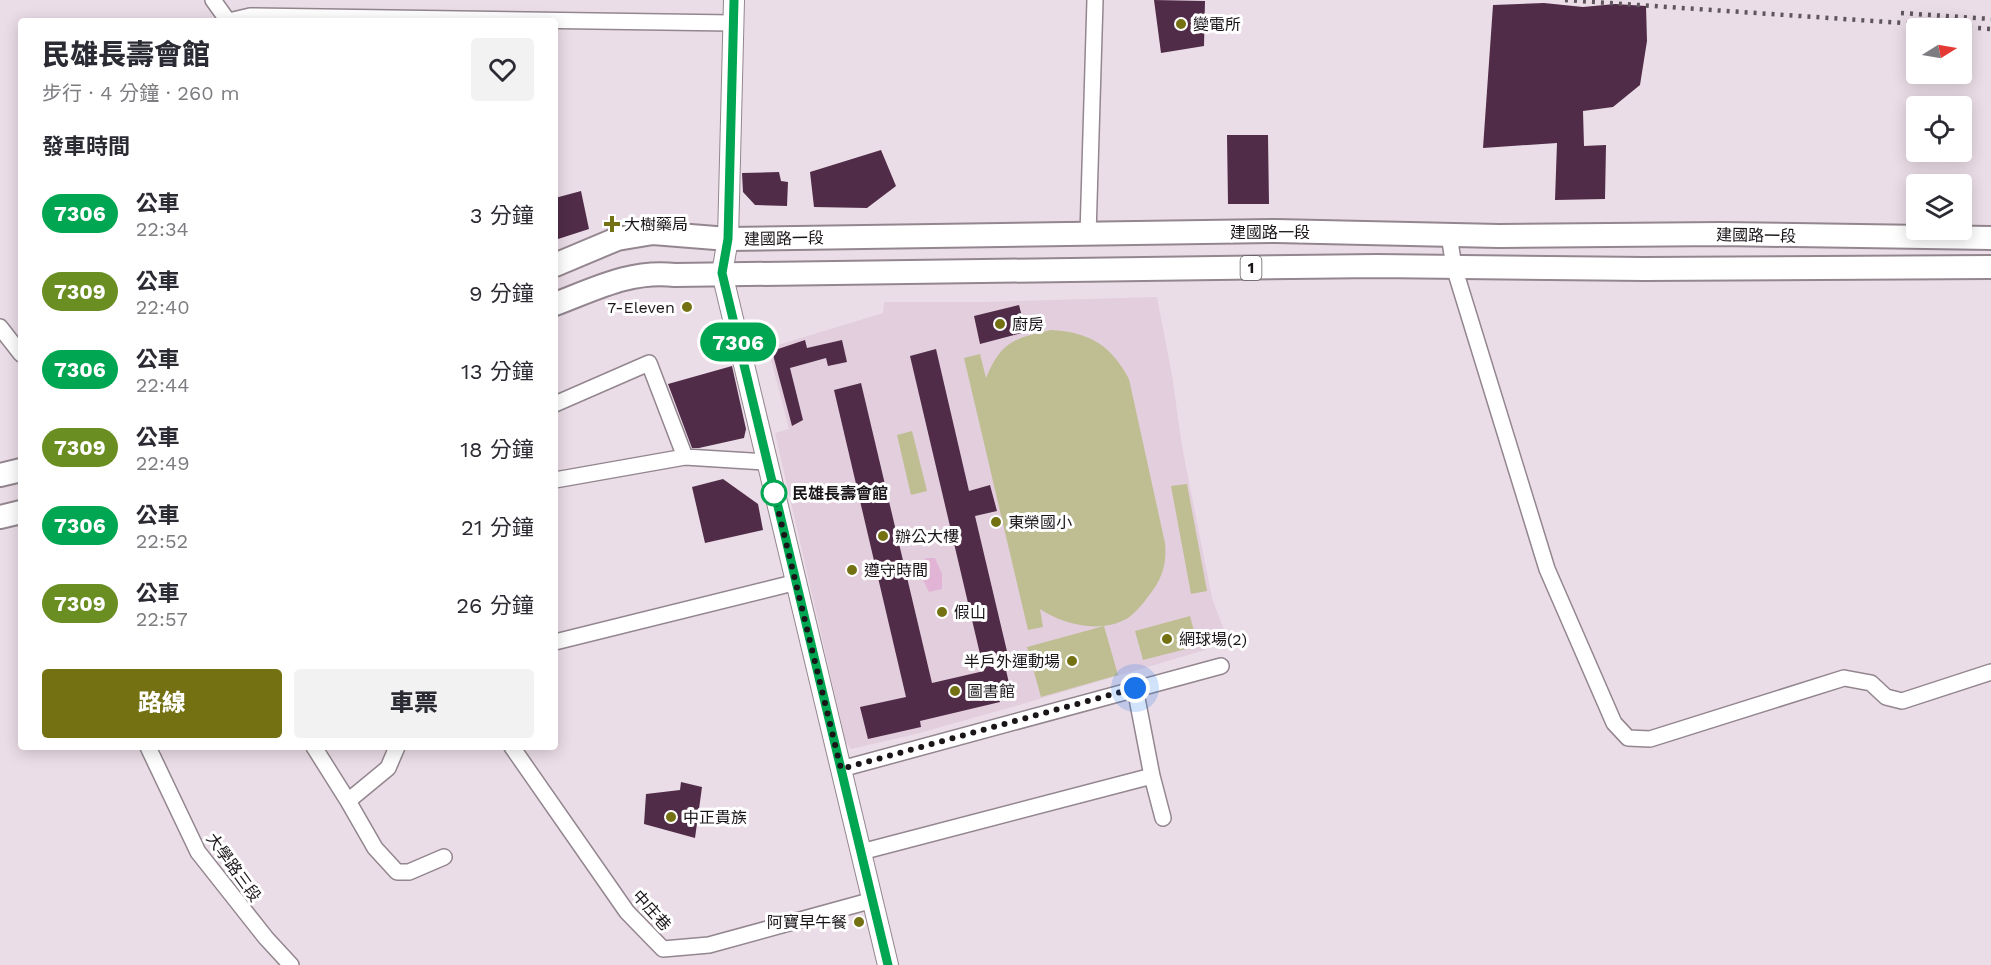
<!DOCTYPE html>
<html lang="zh-TW">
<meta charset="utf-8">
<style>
body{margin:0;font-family:"Work Sans","Noto Sans TC",sans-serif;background:#f2f2f3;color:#2b2b33;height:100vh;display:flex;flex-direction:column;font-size:22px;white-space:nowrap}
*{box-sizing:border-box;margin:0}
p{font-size:20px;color:#7c7c81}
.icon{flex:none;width:33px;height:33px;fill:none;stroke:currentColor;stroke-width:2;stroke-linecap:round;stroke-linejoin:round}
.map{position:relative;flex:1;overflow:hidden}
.drawer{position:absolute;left:18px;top:18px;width:540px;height:732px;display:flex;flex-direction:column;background:#fff;border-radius:6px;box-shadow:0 3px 15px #0003}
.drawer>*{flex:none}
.badge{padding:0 12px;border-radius:20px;font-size:21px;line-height:39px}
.needle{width:39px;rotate:79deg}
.buttons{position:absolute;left:1906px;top:18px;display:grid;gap:12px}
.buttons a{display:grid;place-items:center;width:66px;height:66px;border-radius:6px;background:#fff;box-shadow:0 3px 15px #0003;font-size:30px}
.you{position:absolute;width:30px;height:30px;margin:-15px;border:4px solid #fff;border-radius:50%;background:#1a73e8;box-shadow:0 0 0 9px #1a73e833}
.map>.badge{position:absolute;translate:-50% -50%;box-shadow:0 0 0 3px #fff}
h2{padding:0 24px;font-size:22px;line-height:54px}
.round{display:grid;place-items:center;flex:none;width:63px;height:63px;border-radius:6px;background:#f2f2f3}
.headline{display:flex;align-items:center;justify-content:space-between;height:102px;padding:0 24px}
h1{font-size:28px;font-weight:800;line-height:45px}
.button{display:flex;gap:12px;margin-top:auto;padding:12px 24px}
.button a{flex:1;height:69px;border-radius:6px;background:#747113;color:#fff;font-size:24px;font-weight:800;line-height:69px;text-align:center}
.button a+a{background:#f2f2f3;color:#2b2b33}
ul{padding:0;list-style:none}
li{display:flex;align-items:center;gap:18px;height:78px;padding:0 24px}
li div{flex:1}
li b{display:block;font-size:22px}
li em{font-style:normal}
li .badge{min-width:66px;font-weight:700;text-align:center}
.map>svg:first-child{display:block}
.built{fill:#e3cedd}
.green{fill:#bfbe93}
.water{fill:#e1b4d5}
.building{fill:#502c48}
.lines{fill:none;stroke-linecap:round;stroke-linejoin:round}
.street-casing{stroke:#93868f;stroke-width:18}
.secondary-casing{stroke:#93868f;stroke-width:22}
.primary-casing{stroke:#93868f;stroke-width:26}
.street{stroke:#fff;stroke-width:15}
.secondary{stroke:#fff;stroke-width:20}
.primary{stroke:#fff;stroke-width:22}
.rail{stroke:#5e565c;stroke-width:4.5;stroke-dasharray:3 6;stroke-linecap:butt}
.line-casing{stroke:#fff;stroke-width:14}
.line{stroke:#00a651;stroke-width:9}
.walk{stroke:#1a1519;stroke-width:6;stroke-dasharray:0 10.8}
.poi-dot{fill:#747113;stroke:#fff;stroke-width:2}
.stop-dot{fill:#fff;stroke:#00a651;stroke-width:3}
.labels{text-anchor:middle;stroke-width:6;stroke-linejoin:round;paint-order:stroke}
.shield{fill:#fff;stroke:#5f5b5e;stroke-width:1.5}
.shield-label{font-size:15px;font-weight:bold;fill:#1a1519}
.poi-label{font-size:16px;fill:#1a1519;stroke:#fff;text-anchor:start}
.street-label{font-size:16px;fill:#1a1519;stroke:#fff}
.stop-label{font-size:16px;font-weight:bold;fill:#1a1519;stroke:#fff;text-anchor:start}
</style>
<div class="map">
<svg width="1991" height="965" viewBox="0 0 1991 965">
<rect width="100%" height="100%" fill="#ebdde7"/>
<!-- built -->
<path class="built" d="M1157,297L1172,375L1182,446L1212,598L1226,635L1205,650L1019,705L916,734L851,749L846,743L775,433L789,429L768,348L883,313L884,302H982Z"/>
<!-- green -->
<path class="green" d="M1051,330C1089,332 1111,345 1129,379L1165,543C1167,565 1162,580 1147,598C1142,605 1135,613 1128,618C1101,634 1064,625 1040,609L1043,627L1028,630L964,358L980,354L986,378C1001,342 1014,338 1051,330Z
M912,431L927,491L911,495L897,435Z
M1187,484L1207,591L1191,594L1171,486Z
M1190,616L1198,646L1143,660L1135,631Z
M1104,626L1118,675L1041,697L1027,647Z"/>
<!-- water -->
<path class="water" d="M926,558H935L942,574V589L929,592L922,578L921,565Z"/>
<!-- building -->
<path class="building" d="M1154,0L1205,1L1204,46L1161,53Z
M1544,3L1583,7L1615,4L1646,6L1647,41L1640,85L1613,107L1583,111L1584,146L1606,145L1605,199L1555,200L1557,143L1483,148L1493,5Z
M1227,135H1268L1269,204H1228Z
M881,150L896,186L867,208L814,207L810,172Z
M779,172L781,181L788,182L787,206L755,205L743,192L742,173Z
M581,191L589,229L555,240V198Z
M1019,305L1026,332L980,344L974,316Z
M805,340L807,348L842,340L847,362L828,366L826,358L790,368L803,420L792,426L772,351Z
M936,349L969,491L990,485L997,511L975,516L1010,664L1005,666L1009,683L997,686L1000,702L920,721L921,727L868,739L860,707L906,697L834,390L861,383L932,683L984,671L910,356Z
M732,366L746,429L744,438L699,448H692L668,384Z
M723,479L758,504L763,530L705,543L692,487Z
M681,782L702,787L695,838L644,824L646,794L680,790Z"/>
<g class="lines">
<!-- street casing -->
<g class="street-casing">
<path id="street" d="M213,0L228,21
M229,21L250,16L732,23
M1088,235L1095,0
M1449,235L1454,267L1547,569L1614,723L1628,738L1650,739L1844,678L1871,683L1886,697L1902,701L1991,672
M0,327L21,354
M555,404L649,363L685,457L766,462
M555,480L685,457
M555,642L797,582
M148,747L198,852L266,938L291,965
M314,747L348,801L388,768L397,747
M512,747L627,912L663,949L709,945L873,900
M841,769L1221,666
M1152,776L1163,818
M348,801L375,848L397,872H409L444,857
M861,852L1152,776L1135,688"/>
</g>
<!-- secondary casing -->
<g class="secondary-casing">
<path id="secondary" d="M734,0L728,239L722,273L888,965"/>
</g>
<!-- primary casing -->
<g class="primary-casing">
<path id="primary" d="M555,265L617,239L653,233L728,239L1276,231L1499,236L1721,234L1991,238
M555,304C595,289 630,270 675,275L1377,266L1645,269L1991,267
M0,475L21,470
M0,517L21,512"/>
</g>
<!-- street -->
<use href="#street" class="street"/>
<!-- secondary -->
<use href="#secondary" class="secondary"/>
<!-- primary -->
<use href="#primary" class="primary"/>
<!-- rail -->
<path class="rail" d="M1565,0L1991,29
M1901,13L1991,19"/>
</g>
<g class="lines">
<!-- line casing -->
<g class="line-casing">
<path id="line" d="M734,0L728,239L722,273L888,965"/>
</g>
<!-- line -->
<use href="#line" class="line"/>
<!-- walk -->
<path class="walk" d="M774,493L841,769L1135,688"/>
</g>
<!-- markers -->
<g class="poi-dot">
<circle cx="1181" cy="24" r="6"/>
<path d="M609 215h6v6h6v6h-6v6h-6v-6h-6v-6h6z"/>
<circle cx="687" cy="307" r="6"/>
<circle cx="1000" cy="324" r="6"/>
<circle cx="996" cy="522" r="6"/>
<circle cx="883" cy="536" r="6"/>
<circle cx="852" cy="570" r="6"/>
<circle cx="942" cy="612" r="6"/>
<circle cx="1167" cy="639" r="6"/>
<circle cx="1072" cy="661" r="6"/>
<circle cx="955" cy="691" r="6"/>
<circle cx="671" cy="817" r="6"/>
<circle cx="859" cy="922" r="6"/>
</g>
<circle class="stop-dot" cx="774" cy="493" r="12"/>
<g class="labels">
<!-- shield labels -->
<rect class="shield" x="1240.5" y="256" width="21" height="24" rx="4.5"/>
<g class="shield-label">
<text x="1251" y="273">1</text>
</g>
<!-- poi labels -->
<g class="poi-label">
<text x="1193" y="30">變電所</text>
<text x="624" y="230">大樹藥局</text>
<text x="675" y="313" text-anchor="end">7-Eleven</text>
<text x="1012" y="330">廚房</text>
<text x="1008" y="528">東榮國小</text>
<text x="895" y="542">辦公大樓</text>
<text x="864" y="576">遵守時間</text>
<text x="954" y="618">假山</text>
<text x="1179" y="645">網球場(2)</text>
<text x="1060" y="667" text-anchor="end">半戶外運動場</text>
<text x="967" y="697">圖書館</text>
<text x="683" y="823">中正貴族</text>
<text x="847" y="928" text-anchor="end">阿寶早午餐</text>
</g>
<!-- street labels -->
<g class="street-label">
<text x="1270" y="238">建國路一段</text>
<text transform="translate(1756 235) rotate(1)" y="6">建國路一段</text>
<text transform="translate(784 238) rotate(-1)" y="6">建國路一段</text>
<text transform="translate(234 867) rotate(54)" y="6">大學路三段</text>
<text transform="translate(652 910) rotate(48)" y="6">中庄巷</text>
</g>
<!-- stop labels -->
<g class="stop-label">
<text x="792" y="499">民雄長壽會館</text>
</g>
</g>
</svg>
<div class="buttons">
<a><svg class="needle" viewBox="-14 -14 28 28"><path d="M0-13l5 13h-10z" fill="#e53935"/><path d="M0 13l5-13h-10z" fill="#7c7c81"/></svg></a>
<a><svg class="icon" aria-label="locate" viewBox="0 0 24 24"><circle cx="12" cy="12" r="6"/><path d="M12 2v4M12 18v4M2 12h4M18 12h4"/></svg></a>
<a><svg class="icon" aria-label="layers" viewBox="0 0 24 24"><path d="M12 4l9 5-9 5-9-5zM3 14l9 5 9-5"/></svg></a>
</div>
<div class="you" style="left:1135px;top:688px"></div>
<b class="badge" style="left:738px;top:342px;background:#00a651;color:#fff">7306</b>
<section class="drawer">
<div class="headline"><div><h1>民雄長壽會館</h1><p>步行 · 4 分鐘 · 260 m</p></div><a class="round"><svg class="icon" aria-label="heart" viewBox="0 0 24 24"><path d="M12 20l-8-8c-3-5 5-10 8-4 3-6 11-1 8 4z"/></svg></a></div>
<h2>發車時間</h2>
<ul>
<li><span class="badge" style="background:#00a651;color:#fff">7306</span><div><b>公車</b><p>22:34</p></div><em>3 分鐘</em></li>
<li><span class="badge" style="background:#6b8e23;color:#fff">7309</span><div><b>公車</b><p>22:40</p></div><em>9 分鐘</em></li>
<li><span class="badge" style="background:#00a651;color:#fff">7306</span><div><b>公車</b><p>22:44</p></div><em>13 分鐘</em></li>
<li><span class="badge" style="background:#6b8e23;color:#fff">7309</span><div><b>公車</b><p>22:49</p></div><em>18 分鐘</em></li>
<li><span class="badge" style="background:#00a651;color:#fff">7306</span><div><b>公車</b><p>22:52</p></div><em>21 分鐘</em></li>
<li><span class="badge" style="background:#6b8e23;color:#fff">7309</span><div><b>公車</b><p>22:57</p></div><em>26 分鐘</em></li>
</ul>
<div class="button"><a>路線</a><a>車票</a></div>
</section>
</div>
